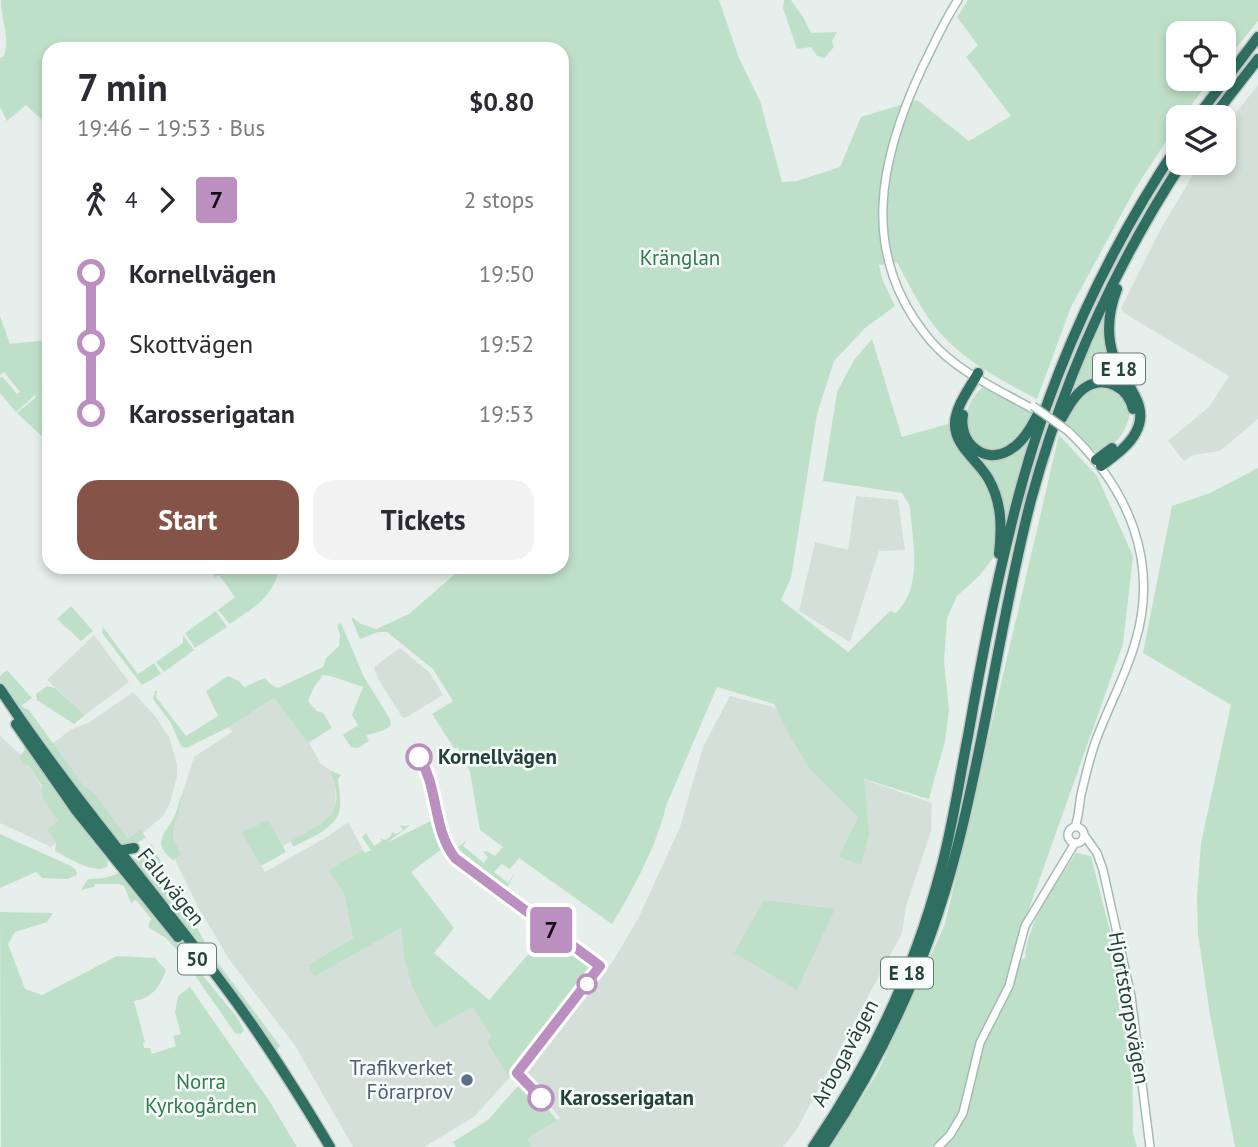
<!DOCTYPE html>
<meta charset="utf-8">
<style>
body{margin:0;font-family:"PT Sans",sans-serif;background:#f2f2f3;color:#2b2b33;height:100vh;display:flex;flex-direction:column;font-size:26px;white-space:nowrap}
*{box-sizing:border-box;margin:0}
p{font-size:23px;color:#7c7c81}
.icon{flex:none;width:38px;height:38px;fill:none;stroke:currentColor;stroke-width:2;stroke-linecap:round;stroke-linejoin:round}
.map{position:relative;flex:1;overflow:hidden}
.drawer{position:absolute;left:42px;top:42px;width:527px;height:532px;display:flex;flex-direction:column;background:#fff;border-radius:21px;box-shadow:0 4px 10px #0003}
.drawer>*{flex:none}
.badge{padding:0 14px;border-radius:5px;font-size:24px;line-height:46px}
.tools{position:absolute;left:1166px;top:21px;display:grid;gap:14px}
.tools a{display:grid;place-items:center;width:70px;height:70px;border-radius:14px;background:#fff;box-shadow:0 4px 10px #0003;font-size:35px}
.map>.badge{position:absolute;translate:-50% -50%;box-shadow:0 0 0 4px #fff}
.legs{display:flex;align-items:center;gap:10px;height:77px;padding:0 35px;font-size:23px}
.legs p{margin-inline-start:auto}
.summary{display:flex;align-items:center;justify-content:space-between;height:119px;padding:0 35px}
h1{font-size:38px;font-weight:600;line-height:52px}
.button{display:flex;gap:14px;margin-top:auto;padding:14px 35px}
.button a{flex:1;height:80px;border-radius:21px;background:#855347;color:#fff;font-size:28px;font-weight:600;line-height:80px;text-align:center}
.button a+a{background:#f2f2f3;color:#2b2b33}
ul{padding:0 35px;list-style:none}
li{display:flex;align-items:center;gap:24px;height:70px;font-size:26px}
li i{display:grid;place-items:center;width:10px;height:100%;margin:0 9px;background:currentColor}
li i::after{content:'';width:18px;height:18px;margin:-9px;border:5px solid;border-radius:50%;background:#fff}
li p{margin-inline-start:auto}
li:first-child i{background:linear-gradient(#0000 50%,currentColor 0)}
li:last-child i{background:linear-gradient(currentColor 50%,#0000 0)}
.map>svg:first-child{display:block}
.built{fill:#d4dfda}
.green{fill:#bfe0c8}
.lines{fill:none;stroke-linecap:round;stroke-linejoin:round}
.secondary-casing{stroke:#a4bbb3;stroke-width:10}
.highway-casing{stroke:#c2cac8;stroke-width:13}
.secondary{stroke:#fff;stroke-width:7}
.highway{stroke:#2f6f62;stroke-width:10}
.secondary-bridge-casing{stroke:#a4bbb3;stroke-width:10;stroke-linecap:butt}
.secondary-bridge{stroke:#fff;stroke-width:7}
.line-1-casing{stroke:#fff;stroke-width:16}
.line-1{stroke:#bb8fc0;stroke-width:10}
.stop-1-dot{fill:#fff;stroke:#bb8fc0;stroke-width:3.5}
.service-dot{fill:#5c6f8a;stroke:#f7fbf9;stroke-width:2.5}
.labels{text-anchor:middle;stroke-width:5;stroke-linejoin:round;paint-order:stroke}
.shield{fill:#f7fbf9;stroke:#637a73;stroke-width:2}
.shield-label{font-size:19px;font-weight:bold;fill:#24423a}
.park-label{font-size:21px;fill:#2d7a4b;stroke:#f7fbf9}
.stop-label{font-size:21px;font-weight:bold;fill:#24423a;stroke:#f7fbf9;text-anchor:start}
.street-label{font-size:21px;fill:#24423a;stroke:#f7fbf9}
.service-label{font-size:21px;fill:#4e5e75;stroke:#f7fbf9;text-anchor:end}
</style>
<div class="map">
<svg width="1258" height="1147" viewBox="0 0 1258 1147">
<rect width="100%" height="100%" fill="#e6efeb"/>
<!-- built -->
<path class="built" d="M1258,85V419L1220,451L1193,455L1184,461L1168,441L1209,407L1229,376L1124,313L1121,308L1159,232L1200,163H1223V129Z
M856,496L898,500L905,550L879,551L850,642L799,611L815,542L848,550Z
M94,635L129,682L85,715L47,680Z
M400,648L430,673L443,695L405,718L402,717L378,679L374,667Z
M133,692L156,717L169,737L177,764V776L170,803L162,817L138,837L128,841L51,745L70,730L90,722Z
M730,696L773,707L857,777L932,803L931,831L906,906L902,933L797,1129L783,1147H531L526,1139L560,1118L525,1074L613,961L638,919L680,827L703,747Z
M274,698L305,736L321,764L330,770L335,781L336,810L328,820L283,846L268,819L243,833L261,866L265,872L327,837L348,822L363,850L328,870L344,894L353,938L308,965L314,977L401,928L404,957L434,1028L473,1006L491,1036L487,1043L509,1078L474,1117L424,1147H353L294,1044L231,962L199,909L171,851L169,836L194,757L232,732L229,727Z
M0,736L23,757L69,832L51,847L0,823Z"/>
<!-- green -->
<path class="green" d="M1,0H719L739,58L760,101L782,182L797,181L840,167L861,117L917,100L969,141L1011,116L966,57L978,45L957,17L968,0H1258V21L1223,64V33H1178V79H1211L1182,117H1178V123L1135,189L1071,307L1037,399C997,378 956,357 929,319C917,301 907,281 897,262L879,265L882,279L895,306L865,328L834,361L817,414L791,578L781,600L848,652L890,611L896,613C924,586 912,541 910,506L902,493L823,481L837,392L854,360L872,339L902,437L951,423L990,490L996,516L997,553L979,576L957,596L947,618L944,661L949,710L945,741L929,799L864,779L869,834L861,865L839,857L858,817L809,768L786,729L774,704L717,687L666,806C658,843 632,892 612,924L519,858L510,869L502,864L494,872L508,883L515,873L507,888L457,848L467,840L463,846L484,863L488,857L483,852L487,851L495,856L503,847L480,830L470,772L458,748H454L432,714L453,701L433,669L387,632H378L360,639L352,620V617L361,624L376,629L409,614L463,567H562V49H49V127L26,105L7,121L0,107V58L3,57C12,41 0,18 1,0Z
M784,0H791L803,17L811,33L837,32L832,41L834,47L824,58L817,56L811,47L797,49L783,8Z
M1108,304L1106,321L1131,395L1105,379L1066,402Z
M0,316L10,344L49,340V387L41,395L49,405V443L17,413L36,397L35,395L16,412L8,403L14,396L8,402L0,393V378L2,376L17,394L20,392L4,372L0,375Z
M1097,387C1159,388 1118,460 1092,450L1064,422C1072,405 1080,395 1097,387Z
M982,388L992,390L1035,415C1025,430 1009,457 988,452C981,450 974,443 969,439C964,419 965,403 982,388Z
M1034,427L1004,530L1002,505L967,447L992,458Z
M1059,435L1097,476L1133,556L1123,644L1013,954L1020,961L1025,958C1028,919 1056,885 1076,853L1091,856L1125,991L1132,1053L1133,1133L1137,1147H830L878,1072L945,924Z
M1258,468V1147H1235L1210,1015L1198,934L1197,896L1201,843L1231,705L1143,653L1172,506L1210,493Z
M208,567H240L241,571L247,567H279V569C272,599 254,607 230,624L218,610L235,597L219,575L215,577Z
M71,606L93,631L81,641L57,619Z
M216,611L227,627L195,648L185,633Z
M341,623L364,677L390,719L391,725C383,734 374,731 366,736L369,741L358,748L351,747L343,735L358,725L352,715L363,687L331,676L323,675L314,687L308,701L317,711L323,713L332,728L308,743L274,698L229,727L186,748L181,746L171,723L153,699L155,691H157L156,697L186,736L218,716L206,691L228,676L239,681L244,687L265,678L270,684L278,688L323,667L326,658L339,646L340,635L337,625Z
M103,627L138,674L154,663L161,674L142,685L102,633Z
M183,635L194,650L164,672L156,662L183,643Z
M7,670L32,698L22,705L24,708L29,710L83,785L95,794L128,839L140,830L146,837L134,845L120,846L39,740L0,682V676Z
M47,686L55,688L85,715L74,724L37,700L36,694Z
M25,744L109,858L107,867C92,874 70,858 55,851L56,842L47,830L58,821L42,797V786L28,765L26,766L19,757L24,751Z
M330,770L341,775L338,779C339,788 341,799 340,808C337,829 309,838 293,847L291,841C326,821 348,816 330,770Z
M184,792L173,831V839L181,854L173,860C151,843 165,834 174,817C178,809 179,799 184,792Z
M268,819L286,852L261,866L242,833Z
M433,820L443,848L411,872L454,928L434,953L489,1000L547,932L594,967L509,1078L487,1043L491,1036L473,1007L434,1028L412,987L404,957L401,928L314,977L308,965L353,938L344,894L328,870L363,850L365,853L371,850L362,837L366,833L374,846L382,841L380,838L385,840L391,836L392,832L396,834L403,830L400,825L404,826L409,825V826L388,842Z
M0,834L71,866L76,870L77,875L67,879L42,878L36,872L0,888Z
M151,844L212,955L280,1046L276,1051L134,863L135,856Z
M119,873L236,1016L244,1030L241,1034L235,1033L178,951L166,938L148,927L151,919L136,900L131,903L124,886L119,884H95L94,887L81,890L88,879L105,878Z
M764,900L835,909L797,990L734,953Z
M0,912L53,913L47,922L15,932L8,944L25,989L42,995L117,956L155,958L166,970C160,986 153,998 134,1001L145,1042L143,1043L144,1048H150L152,1054L176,1046L173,1036L181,1034L175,1012L178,996L190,987L270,1102L297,1147H1Z
M526,1085L557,1120L527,1139L531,1147H456L453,1142L488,1120L518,1086Z"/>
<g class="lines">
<!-- secondary casing -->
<g class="secondary-casing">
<path id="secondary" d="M958,0C944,21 934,44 923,66C879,159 858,254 930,340C956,371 997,389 1031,408
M1068,431C1128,488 1160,561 1135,643C1125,678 1107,709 1095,743C1089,760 1085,778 1081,795C1079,805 1079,817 1075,827
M1068 835a8 8 0 1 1 16 0a8 8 0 1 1-16 0Z
M1084,835L1097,853L1103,870L1131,996L1150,1147
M938,1147L950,1135L963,1113L980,1043L1009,986L1025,926L1075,843"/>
</g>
<!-- highway casing -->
<g class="highway-casing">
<path id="highway" d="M1197,117L1258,37
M1213,117L1258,59
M978,373C970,388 956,405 955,423C954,446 977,459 988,478C1002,502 1002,527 999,554
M963,415C958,441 983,465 1008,451C1023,443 1032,426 1039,412
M1062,418C1068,407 1075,394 1086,387C1106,375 1128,388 1133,409
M1096,460L1112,448
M1101,466C1113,457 1129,446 1136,432C1151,404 1123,383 1114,358C1106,335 1108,312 1117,289
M0,689C71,796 155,892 231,995C267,1044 299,1095 330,1147
M16,724L75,809L178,937
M118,851L134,848
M813,1147C871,1062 915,969 941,869C953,825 959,781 968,736C980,667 993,598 1010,530C1042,393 1100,262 1178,145
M823,1147C884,1056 930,955 957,848C987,733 1001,615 1031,500C1063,381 1115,266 1182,163"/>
</g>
<!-- secondary -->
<use href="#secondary" class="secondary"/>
<!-- highway -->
<use href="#highway" class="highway"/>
<!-- secondary-bridge casing -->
<g class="secondary-bridge-casing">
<path id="secondary-bridge" d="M1033,406L1068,431"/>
</g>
<!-- secondary-bridge -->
<use href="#secondary-bridge" class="secondary-bridge"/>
</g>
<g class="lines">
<!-- line-1 casing -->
<g class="line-1-casing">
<path id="line-1" d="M419,757C439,788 432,828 455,858L600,966L517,1073L541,1098"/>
</g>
<!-- line-1 -->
<use href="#line-1" class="line-1"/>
</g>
<!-- markers -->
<g class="stop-1-dot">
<circle cx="419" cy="757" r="12"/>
<circle cx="587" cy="984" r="9"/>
<circle cx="541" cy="1098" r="12"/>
</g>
<circle class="service-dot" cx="467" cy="1080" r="7"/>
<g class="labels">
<!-- shield labels -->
<g class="shield">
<rect x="1093" y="353.5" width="52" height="31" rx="5"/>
<rect x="178" y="943.5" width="38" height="31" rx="5"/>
<rect x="881" y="957.5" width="52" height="31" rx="5"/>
</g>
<g class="shield-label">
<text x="1119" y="376">E 18</text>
<text x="197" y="966">50</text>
<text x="907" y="980">E 18</text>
</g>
<!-- park labels -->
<g class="park-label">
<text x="680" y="265">Kränglan</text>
<text x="201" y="1089">Norra<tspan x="201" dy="24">Kyrkogården</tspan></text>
</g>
<!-- stop labels -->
<g class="stop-label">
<text x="438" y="764">Kornellvägen</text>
<text x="560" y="1105">Karosserigatan</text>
</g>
<!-- street labels -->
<g class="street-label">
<text transform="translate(171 887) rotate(51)" y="7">Faluvägen</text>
<text transform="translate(1129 1008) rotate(80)" y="7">Hjortstorpsvägen</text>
<text transform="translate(845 1053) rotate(-62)" y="7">Arbogavägen</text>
</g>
<!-- service labels -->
<g class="service-label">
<text x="453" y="1075">Trafikverket<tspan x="453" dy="24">Förarprov</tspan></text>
</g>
</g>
</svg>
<div class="tools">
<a><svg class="icon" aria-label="locate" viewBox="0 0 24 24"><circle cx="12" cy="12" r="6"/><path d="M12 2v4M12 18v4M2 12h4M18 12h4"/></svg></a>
<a><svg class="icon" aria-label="layers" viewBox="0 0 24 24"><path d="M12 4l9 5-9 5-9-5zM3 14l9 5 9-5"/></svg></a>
</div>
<b class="badge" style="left:551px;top:930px;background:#bb8fc0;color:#111">7</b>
<section class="drawer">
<div class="summary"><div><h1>7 min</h1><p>19:46 – 19:53 · Bus</p></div><b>$0.80</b></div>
<div class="legs"><svg class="icon" aria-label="walk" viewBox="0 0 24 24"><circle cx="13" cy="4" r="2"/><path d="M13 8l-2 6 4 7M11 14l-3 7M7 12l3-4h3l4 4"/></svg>4<svg class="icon" aria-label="forward" viewBox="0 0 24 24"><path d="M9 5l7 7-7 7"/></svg><b class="badge" style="background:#bb8fc0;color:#111">7</b><p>2 stops</p></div>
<ul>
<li><i style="color:#bb8fc0"></i><b>Kornellvägen</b><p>19:50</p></li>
<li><i style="color:#bb8fc0"></i><span>Skottvägen</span><p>19:52</p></li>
<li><i style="color:#bb8fc0"></i><b>Karosserigatan</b><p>19:53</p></li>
</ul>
<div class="button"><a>Start</a><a>Tickets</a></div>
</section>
</div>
